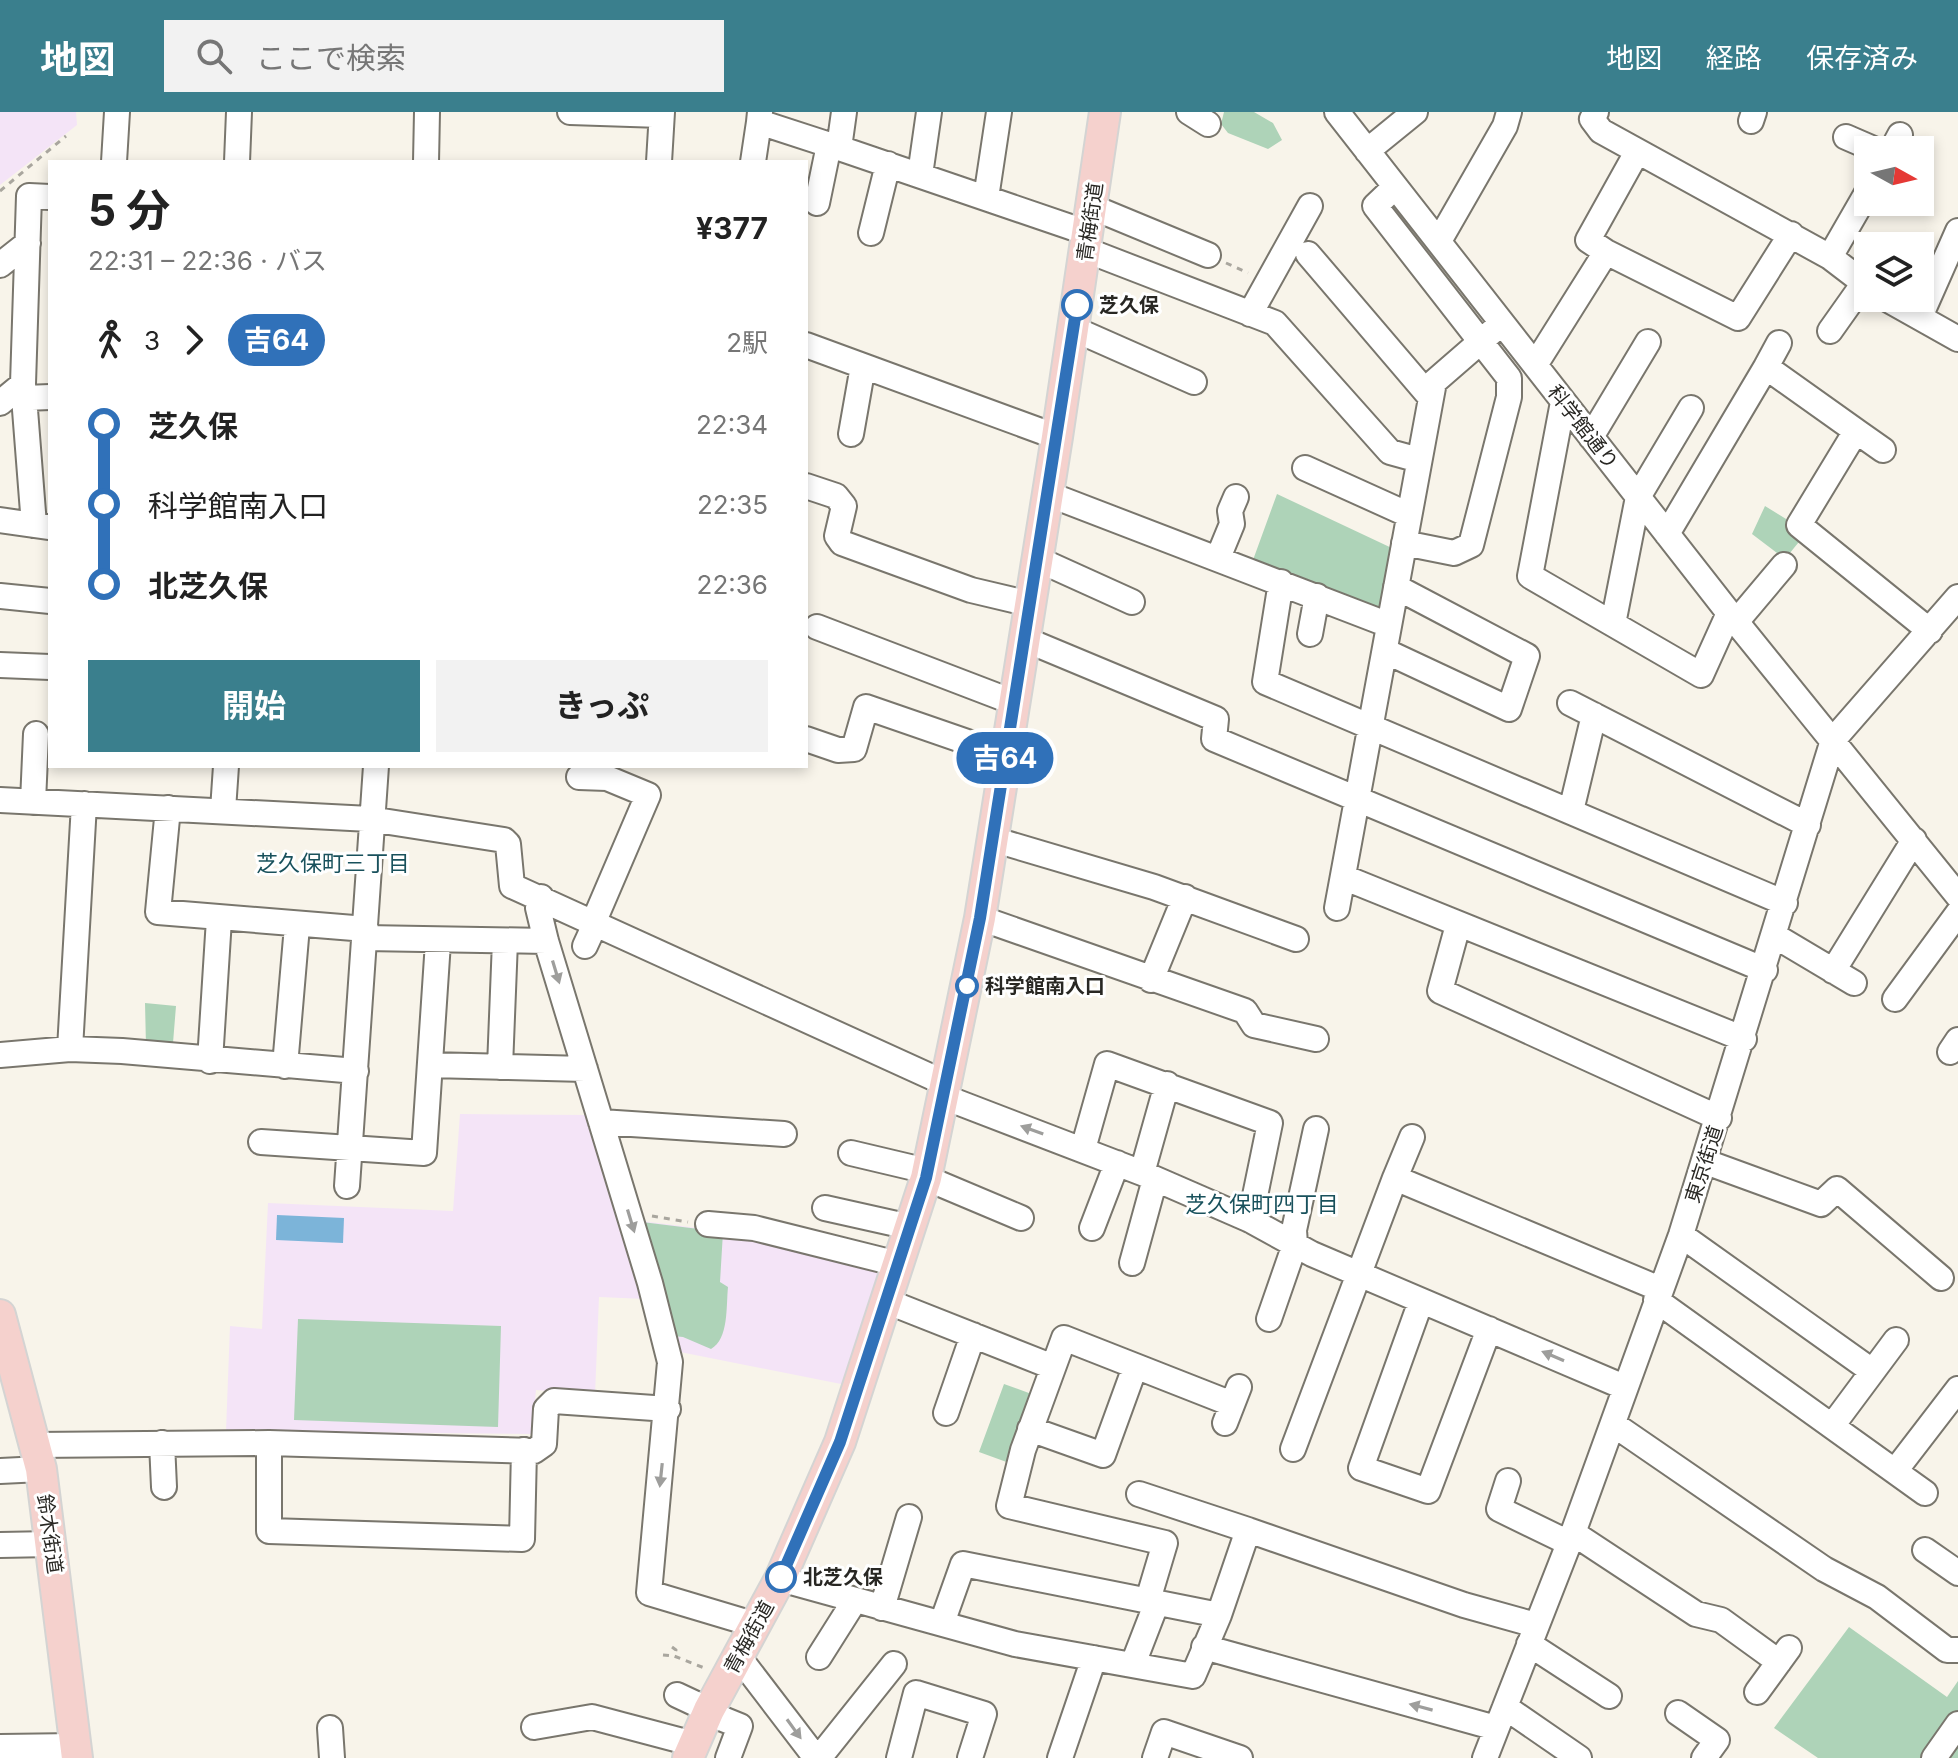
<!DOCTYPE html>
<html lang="ja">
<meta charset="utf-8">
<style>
body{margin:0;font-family:Inter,"Noto Sans JP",sans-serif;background:#f2f2f2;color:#222;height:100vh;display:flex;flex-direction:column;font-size:30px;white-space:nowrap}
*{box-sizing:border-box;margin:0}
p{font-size:26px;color:#767676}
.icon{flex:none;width:44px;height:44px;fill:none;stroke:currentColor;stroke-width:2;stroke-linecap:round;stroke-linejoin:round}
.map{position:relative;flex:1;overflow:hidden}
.drawer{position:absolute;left:48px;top:48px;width:760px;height:608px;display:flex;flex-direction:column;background:#fff;border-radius:0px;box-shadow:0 4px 12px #0003}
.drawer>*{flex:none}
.badge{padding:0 16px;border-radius:26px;font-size:28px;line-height:52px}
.needle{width:52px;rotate:98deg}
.controls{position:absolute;left:1854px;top:24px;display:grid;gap:16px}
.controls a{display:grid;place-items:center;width:80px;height:80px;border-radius:0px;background:#fff;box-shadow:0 4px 12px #0003;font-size:40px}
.map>.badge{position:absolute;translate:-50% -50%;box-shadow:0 0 0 4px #fff}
.legs{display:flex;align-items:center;gap:12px;height:88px;padding:0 40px;font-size:26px}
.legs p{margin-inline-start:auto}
.overview{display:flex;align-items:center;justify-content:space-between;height:136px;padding:0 40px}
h1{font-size:44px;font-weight:700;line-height:60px}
.cta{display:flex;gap:16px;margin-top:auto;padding:16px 40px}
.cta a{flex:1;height:92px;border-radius:0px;background:#3a7f8d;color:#fff;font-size:32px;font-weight:700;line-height:92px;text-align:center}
.cta a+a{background:#f2f2f2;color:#222}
ul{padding:0 40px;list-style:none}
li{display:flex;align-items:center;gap:28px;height:80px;font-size:30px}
li i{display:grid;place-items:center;width:12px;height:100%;margin:0 10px;background:currentColor}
li i::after{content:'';width:20px;height:20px;margin:-10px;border:6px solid;border-radius:50%;background:#fff}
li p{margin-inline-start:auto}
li:first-child i{background:linear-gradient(#0000 50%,currentColor 0)}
li:last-child i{background:linear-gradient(currentColor 50%,#0000 0)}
header{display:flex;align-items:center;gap:48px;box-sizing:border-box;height:112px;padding:0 40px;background:#3a7f8d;color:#fff}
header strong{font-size:38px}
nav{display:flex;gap:44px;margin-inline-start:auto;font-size:28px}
.search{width:560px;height:72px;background:#f2f2f2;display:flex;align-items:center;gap:20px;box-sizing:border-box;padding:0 28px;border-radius:0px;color:#767676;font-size:30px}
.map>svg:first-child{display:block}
.education{fill:#f4e4f7}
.green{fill:#aed3b8}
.water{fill:#7cb4d9}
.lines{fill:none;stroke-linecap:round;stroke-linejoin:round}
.minor-casing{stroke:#79766d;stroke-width:28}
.major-casing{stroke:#d4d4d3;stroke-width:34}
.path{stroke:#a9a69e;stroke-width:3;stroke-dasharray:6 6;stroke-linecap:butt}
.minor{stroke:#fff;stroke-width:24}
.major{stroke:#f5d1cd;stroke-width:30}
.oneway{fill:#9e9e9c}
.line-1-casing{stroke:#fff;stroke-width:18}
.line-1{stroke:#3071b9;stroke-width:12}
.stop-1-dot{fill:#fff;stroke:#3071b9;stroke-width:4}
.labels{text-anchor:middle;stroke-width:6;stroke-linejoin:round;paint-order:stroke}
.street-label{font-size:20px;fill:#282723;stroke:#fff}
.stop-label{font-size:20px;font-weight:bold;fill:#282723;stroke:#fff;text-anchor:start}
.neighbourhood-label{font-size:22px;fill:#19515c;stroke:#fff}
</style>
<header>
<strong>地図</strong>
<div class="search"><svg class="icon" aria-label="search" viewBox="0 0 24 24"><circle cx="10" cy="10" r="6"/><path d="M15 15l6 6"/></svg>ここで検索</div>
<nav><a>地図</a><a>経路</a><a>保存済み</a></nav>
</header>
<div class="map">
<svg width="1958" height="1646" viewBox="0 0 1958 1646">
<rect width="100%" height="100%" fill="#f8f4ea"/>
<!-- education -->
<path class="education" d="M0,0H76L77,13L0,73Z
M460,1002L587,1003L646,1187L599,1185L595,1283L536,1278L532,1322L226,1319L230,1214L262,1217L268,1091L453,1099Z
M633,1108L714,1118L882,1155L846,1273L675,1239Z"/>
<!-- green -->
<path class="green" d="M1224,0H1254L1273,11L1282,28L1268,37L1228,21L1221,12Z
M1277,382L1396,438L1385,505L1253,448Z
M1765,394L1807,420L1785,447L1752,422Z
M145,891L176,894L173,931L146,934Z
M642,1110L723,1120L720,1170L728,1175C726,1194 729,1227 711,1237L683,1225L673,1224Z
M298,1207L501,1214L498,1315L294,1308Z
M1004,1272L1037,1284L1012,1352L979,1340Z
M1849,1515L1947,1585L1958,1569V1646H1818L1774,1616Z"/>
<!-- water -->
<path class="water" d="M277,1103L344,1106L343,1131L276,1128Z"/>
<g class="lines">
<!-- minor casing -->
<g class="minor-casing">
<path id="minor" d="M570,0L661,3
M760,0L759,10L839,36
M844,0L839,36L1088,121
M1189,0L1208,12
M1337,0L1729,501L1958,784
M1596,0L1592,7L1601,19L1830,145L1868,174
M1751,9L1754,0
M1846,25L1876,38
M1892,38L1900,23
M1367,39L1415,0
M1637,40L1588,128L1606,140L1738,206L1791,122
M114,50L117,0
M237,50L239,0
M426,50L427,0
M659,50L662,0
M753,50L759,10
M920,63L929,0
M1395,75L1375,94L1509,266V285L1471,433L1454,441L1404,431
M986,86L999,0
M817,91L829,33
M1092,95L1208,143
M871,121L888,52
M1439,129L1505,14L1509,0
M1086,138L1275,211L1390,340L1419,348
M1308,142L1431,286
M1830,145L1868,79
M0,153L28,131
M1885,186L1958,227
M1250,202L1310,94
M1920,205L1958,119
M1074,217L1194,270
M1830,219L1864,171
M806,233L1057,325
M1535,253L1606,140
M1766,255L1779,231
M25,286L50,285
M1563,290L1530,464L1701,563L1729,501
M0,291L23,272
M1856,319L1883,338
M851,322L863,254
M1591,325L1648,230
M1305,356L1409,403
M806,374L836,384L844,394L837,424L842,431L971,478L1030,492
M1048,382L1389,513
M0,408L48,415
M34,413L23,272L29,84L50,85
M1667,422L1766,255L1856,319L1799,413L1930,519
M1218,446L1232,412L1230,399L1236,385
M1037,447L1132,490
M1281,470L1265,570L1785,791
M0,484L50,489
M1736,510L1784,453
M1613,512L1638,385L1691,296
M817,515L1013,590
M1310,522L1317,484
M1024,527L1216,607L1214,627L1765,858
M1385,539L1509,597L1527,544L1396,475
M0,553L50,555
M1570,591L1808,713
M806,627L838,638L854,637L866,595L1005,643
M579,665L607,666L648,683L594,809
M0,688L370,707L504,728L508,732L512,774L947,972
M33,690L36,622
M168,696L158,800L366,817
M223,698L226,654
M1571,699L1594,603
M992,727L1154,775L1296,827
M1343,765L1744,927
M541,785L538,796L546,829L650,1171L670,1250L649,1481L756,1513
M1337,796L1434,270L1502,211
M980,806L1245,899L1254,913L1316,927
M1458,813L1440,879L1719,1006
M1775,824L1854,871
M365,826L546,829
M585,834L596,810
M1833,859L1914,728
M1151,868L1185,785
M1895,887L1958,801
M70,937L84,692
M1950,940L1958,928
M0,943L70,937L122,939L356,959
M210,949L219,807
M430,953L585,957
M285,954L297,814
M500,955L505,829
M944,985L1142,1061L1250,1108L1312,1142L1624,1275
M601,1010L784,1022
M261,1030L424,1041L438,830
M1083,1037L1107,952L1270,1011L1250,1108
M851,1041L927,1059
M1706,1050L1821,1092L1837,1077L1941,1166
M1142,1061L1167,972
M926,1066L1021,1106
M1395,1066L1412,1025
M347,1074L376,654
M825,1096L910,1115
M708,1112L754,1116L898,1152
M1092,1116L1117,1051
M1681,1123L1872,1259
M1132,1151L1155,1067
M1656,1188L1925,1381
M886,1189L1053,1255
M1421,1189L1361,1356L1428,1379L1489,1217
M1269,1207L1295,1132L1294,1118L1316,1017
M946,1301L973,1223
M1225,1311L1239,1275
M1613,1312L1824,1457L1877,1485L1947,1538H1958
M1832,1314L1896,1228
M1030,1317L1103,1343L1135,1255
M162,1331L164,1375
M269,1331V1419L522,1427L524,1338
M35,1333L269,1331L534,1339L544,1332L546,1297L554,1289L668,1297
M1293,1337L1395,1066L1660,1177
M0,1359L41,1357
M1895,1359L1958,1277
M1508,1369L1499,1397L1569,1431
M1139,1382L1248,1418
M1573,1421L1696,1502L1721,1508L1779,1550
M0,1433L51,1432
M1925,1438L1958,1461
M780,1467L1015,1532L1193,1564L1219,1503L1248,1418L1464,1493L1536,1513
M1148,1488L1165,1431L1009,1394L1023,1338L1064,1226L1232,1292
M882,1496L909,1405
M942,1511L963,1452L1219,1503
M1529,1532L1609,1584
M1204,1535L1496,1616
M738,1544L816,1646
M819,1545L855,1488
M1133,1552L1157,1490
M1757,1580L1789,1536
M677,1583L709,1598
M1505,1595L1579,1646
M708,1601L740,1614L728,1646
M1678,1601L1717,1628L1704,1646
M534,1615L592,1605L694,1632
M330,1616L332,1646
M0,1635L76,1634
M819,1646L894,1552
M899,1646L916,1581L984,1602L970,1646
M1060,1646L1094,1546
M1155,1646L1164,1620L1240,1646
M1485,1646L1573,1421L1681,1123L1833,628L1958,485
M1934,1646L1958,1612"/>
</g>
<!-- major casing -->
<g class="major-casing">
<path id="major" d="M0,1203L41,1357L77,1646
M688,1646L709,1598L780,1467L840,1330L926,1066L980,806L1057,325L1105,0"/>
</g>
<!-- path -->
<path class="path" d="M0,79L66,24
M1226,151L1248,161
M652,1104L688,1110
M672,1535L676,1538L674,1544L707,1557
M663,1543L673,1544"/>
<!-- minor -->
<use href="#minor" class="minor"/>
<!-- major -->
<use href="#major" class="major"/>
</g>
<!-- one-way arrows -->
<defs><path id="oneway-solid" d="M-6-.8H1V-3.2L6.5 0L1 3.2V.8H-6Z" transform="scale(2)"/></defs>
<g class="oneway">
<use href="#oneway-solid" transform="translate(556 860) rotate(73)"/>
<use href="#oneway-solid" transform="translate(1032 1018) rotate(-160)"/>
<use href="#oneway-solid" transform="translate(631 1109) rotate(73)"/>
<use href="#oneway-solid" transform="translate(1553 1244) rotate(-157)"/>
<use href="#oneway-solid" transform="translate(661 1363) rotate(96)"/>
<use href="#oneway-solid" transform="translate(1421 1595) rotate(-165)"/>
<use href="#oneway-solid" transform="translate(794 1617) rotate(54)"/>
</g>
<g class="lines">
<!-- line-1 casing -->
<g class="line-1-casing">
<path id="line-1" d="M781,1465L840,1330L926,1066L980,806L1077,193"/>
</g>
<!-- line-1 -->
<use href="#line-1" class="line-1"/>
</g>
<!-- markers -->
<g class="stop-1-dot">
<circle cx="1077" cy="193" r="14"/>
<circle cx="967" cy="874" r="10"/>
<circle cx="781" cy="1465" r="14"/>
</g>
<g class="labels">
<!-- street labels -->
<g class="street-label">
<text transform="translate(1090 110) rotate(-82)" y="7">青梅街道</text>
<text transform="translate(1583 315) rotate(52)" y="7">科学館通り</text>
<text transform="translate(1704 1052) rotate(-72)" y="7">東京街道</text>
<text transform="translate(50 1422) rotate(82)" y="7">鈴木街道</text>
<text transform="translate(749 1525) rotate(-61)" y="7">青梅街道</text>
</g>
<!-- stop labels -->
<g class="stop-label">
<text x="1099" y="200">芝久保</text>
<text x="985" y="881">科学館南入口</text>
<text x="803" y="1472">北芝久保</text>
</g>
<!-- neighbourhood labels -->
<g class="neighbourhood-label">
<text x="333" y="759">芝久保町三丁目</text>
<text x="1262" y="1100">芝久保町四丁目</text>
</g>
</g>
</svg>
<div class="controls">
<a><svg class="needle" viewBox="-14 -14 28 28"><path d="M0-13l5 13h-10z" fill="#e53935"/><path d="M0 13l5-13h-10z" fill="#767676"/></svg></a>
<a><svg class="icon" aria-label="layers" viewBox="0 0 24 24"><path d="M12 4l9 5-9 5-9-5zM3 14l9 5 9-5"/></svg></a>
</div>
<b class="badge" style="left:1005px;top:646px;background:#3071b9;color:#fff">吉64</b>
<section class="drawer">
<div class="overview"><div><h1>5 分</h1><p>22:31 – 22:36 · バス</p></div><b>¥377</b></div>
<div class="legs"><svg class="icon" aria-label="walk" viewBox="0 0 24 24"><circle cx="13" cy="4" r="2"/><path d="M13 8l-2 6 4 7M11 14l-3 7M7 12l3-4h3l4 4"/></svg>3<svg class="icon" aria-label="forward" viewBox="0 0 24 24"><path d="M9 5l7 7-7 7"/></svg><b class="badge" style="background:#3071b9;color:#fff">吉64</b><p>2駅</p></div>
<ul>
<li><i style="color:#3071b9"></i><b>芝久保</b><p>22:34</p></li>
<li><i style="color:#3071b9"></i><span>科学館南入口</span><p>22:35</p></li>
<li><i style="color:#3071b9"></i><b>北芝久保</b><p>22:36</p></li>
</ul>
<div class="cta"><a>開始</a><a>きっぷ</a></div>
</section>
</div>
